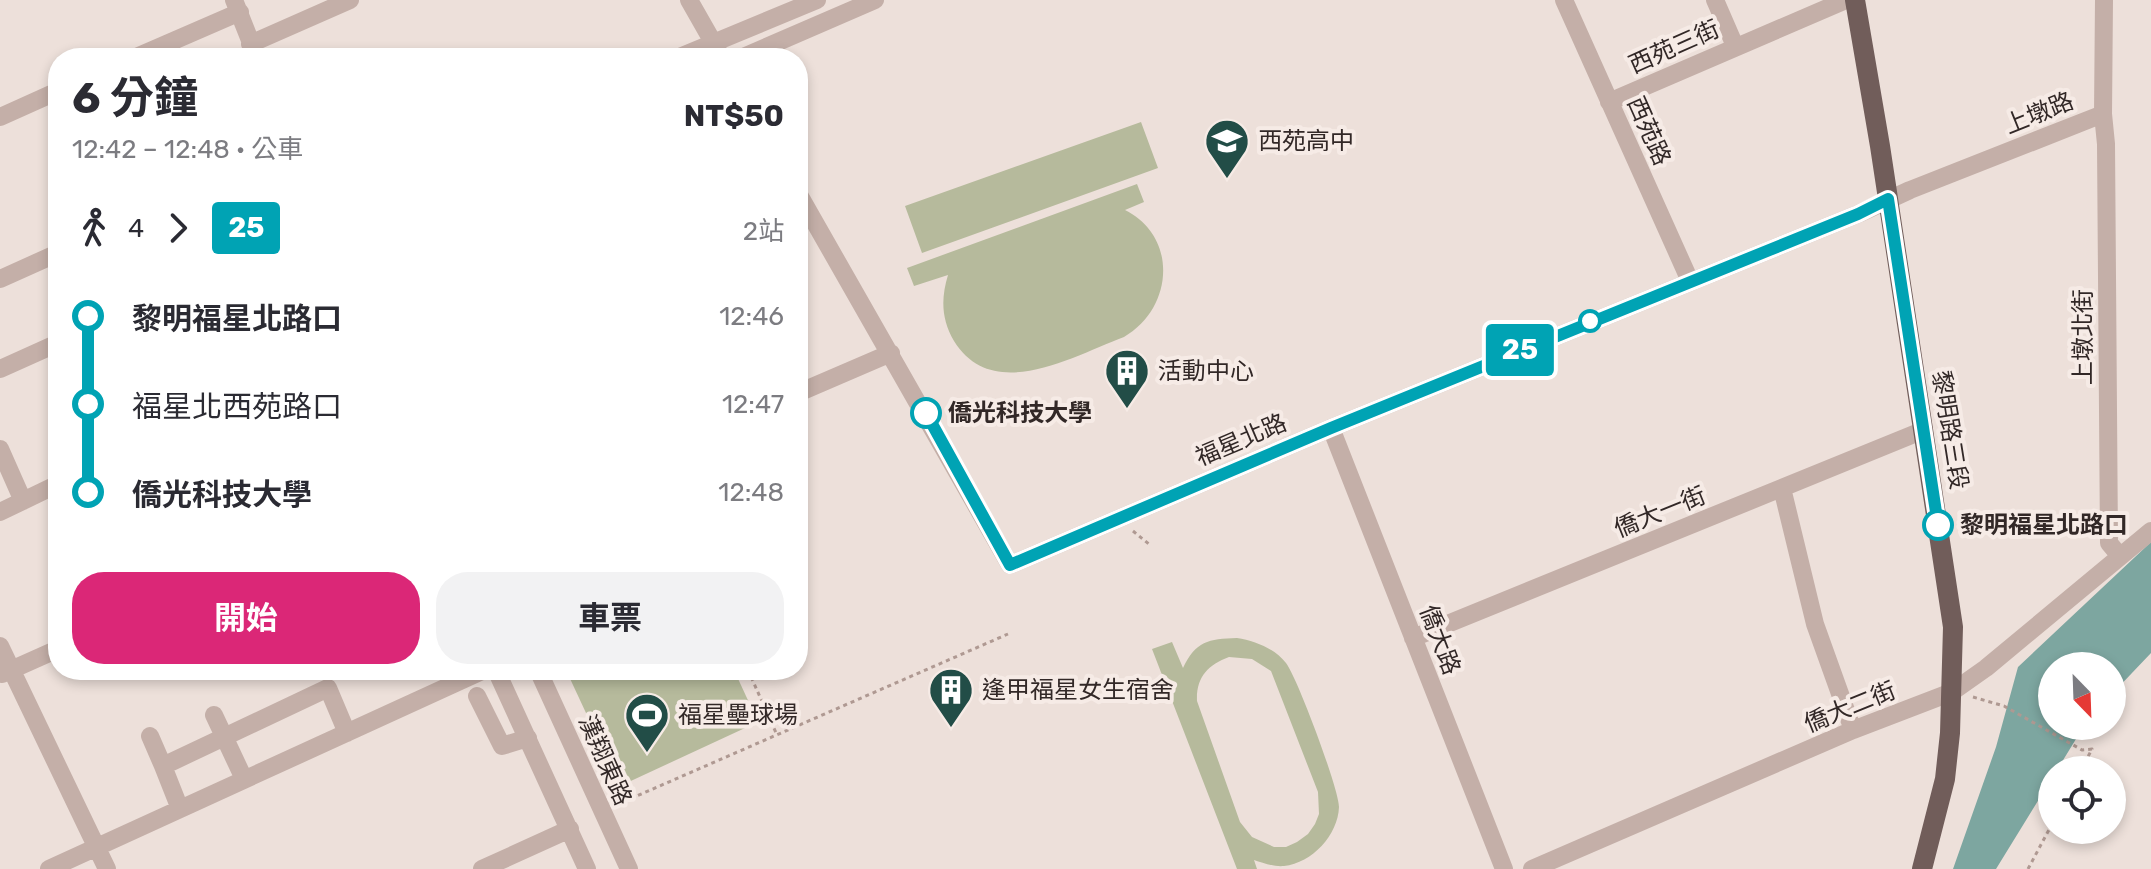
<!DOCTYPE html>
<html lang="zh-TW">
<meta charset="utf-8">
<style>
body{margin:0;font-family:Rubik,"Noto Sans TC",sans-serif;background:#f2f2f3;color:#2b2b33;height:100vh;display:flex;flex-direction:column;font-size:30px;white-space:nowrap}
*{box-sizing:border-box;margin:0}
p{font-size:26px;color:#7c7c81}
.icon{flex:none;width:44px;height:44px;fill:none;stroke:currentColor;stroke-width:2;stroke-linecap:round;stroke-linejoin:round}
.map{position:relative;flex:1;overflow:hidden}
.sheet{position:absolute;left:48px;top:48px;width:760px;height:632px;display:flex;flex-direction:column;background:#fff;border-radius:32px;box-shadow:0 4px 12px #0003}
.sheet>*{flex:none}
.badge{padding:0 16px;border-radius:6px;font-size:28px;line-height:52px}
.needle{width:52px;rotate:157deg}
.fabs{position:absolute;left:2038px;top:652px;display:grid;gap:16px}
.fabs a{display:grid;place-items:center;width:88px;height:88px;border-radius:50%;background:#fff;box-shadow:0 4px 12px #0003;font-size:40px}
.map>.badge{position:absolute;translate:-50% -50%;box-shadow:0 0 0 4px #fff}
.legs{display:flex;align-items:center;gap:12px;height:88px;padding:0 24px;font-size:26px}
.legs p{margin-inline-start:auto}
.head{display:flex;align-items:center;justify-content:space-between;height:136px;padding:0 24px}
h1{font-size:44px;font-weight:700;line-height:60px}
.primary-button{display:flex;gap:16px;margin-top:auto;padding:16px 24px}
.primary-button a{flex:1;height:92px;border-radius:32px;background:#db2777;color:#fff;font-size:32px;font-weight:700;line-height:92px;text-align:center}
.primary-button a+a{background:#f2f2f3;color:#2b2b33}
ul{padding:0 24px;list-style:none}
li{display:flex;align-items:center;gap:28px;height:88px;font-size:30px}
li i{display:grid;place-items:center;width:12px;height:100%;margin:0 10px;background:currentColor}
li i::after{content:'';width:20px;height:20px;margin:-10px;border:6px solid;border-radius:50%;background:#fff}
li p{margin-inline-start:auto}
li:first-child i{background:linear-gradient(#0000 50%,currentColor 0)}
li:last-child i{background:linear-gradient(currentColor 50%,#0000 0)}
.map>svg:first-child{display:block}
.green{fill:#b6ba9c;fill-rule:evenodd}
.water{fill:#7da6a0}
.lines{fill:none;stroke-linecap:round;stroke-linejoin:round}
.path{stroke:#af9992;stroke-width:3;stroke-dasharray:4 4;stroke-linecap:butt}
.minor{stroke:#c4afa8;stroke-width:18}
.major{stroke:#715d5a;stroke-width:20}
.line-1-casing{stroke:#fff;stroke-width:18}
.line-1{stroke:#00a3b4;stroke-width:12}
.stop-1-dot{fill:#fff;stroke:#00a3b4;stroke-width:4}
.labels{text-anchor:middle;stroke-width:8;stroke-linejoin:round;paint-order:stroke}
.street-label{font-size:24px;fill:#322827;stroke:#f6ebe6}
.poi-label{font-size:24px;fill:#322827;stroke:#f6ebe6;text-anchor:start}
.stop-label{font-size:24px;font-weight:bold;fill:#322827;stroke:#f6ebe6;text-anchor:start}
</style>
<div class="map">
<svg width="2151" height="869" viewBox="0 0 2151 869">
<rect width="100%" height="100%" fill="#ede0da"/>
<!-- green -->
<path class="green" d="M1141,122L1158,168L922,253L905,206Z
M1137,184L1144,202L1125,210C1179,237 1173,309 1124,337C1073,356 993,404 954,341C941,319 941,298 948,275L914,286L907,268Z
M1237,638C1255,641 1274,648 1286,663C1297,677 1339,789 1339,807C1338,835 1312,863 1284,866C1274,867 1263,863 1254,860L1257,869H1237L1152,649L1172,642L1183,668C1196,641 1208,639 1237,638ZM1229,657L1252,659L1271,671L1318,792L1319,814L1315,824L1308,834L1297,842L1286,847H1274L1252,837L1240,822L1197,701C1196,677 1208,665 1229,657Z
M566,670H734L758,722L620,786Z"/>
<!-- water -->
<path class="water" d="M2151,542V653L2112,694V666H2052V726H2084L2057,770H2052V778L1996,869H1953L1996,747L2018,667Z"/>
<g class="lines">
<!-- path -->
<path class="path" d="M1133,531L1150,545
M748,670L777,735
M1973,697L2004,706L2082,750L2092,749L2081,770
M616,805L1008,634
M2028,869L2052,824"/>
<!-- minor -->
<path class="minor" d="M234,0L257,58
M689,0L722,58
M1564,0L1690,281
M1715,0L1735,46
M250,44L350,0
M134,58L240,12
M677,58L817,0
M741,58L875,0
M1609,102L1846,0
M2103,114L2106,144L2109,543L2119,555
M0,117L58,91
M798,193L1010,565L1331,428L1858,214L1910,190L2103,114L2104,0
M0,279L58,253
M0,369L58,343
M798,393L891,353
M1331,428L1504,869
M0,449L23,501
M1782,488L1815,624L1853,730
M0,512L58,484
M1413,638L1924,430
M0,646L107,869
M496,670L587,869
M538,670L629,869
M2,674L58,649
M477,696L502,746L528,738
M214,715L244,779
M150,736L163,766
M180,809L163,766L328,688L347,733
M49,869L484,670
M482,869L570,829
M1532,869L1853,730L1952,692L1986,668L2151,531"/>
<!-- major -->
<path class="major" d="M1855,0L1880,146L1953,627L1950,733L1945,779L1922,869"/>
</g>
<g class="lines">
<!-- line-1 casing -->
<g class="line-1-casing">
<path id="line-1" d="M926,413L1010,565L1331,428L1858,214L1888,199L1938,525"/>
</g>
<!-- line-1 -->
<use href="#line-1" class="line-1"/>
</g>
<!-- icons -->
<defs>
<g id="school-pin" transform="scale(2.3)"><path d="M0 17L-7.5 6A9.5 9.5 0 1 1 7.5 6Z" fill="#224d47" stroke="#f6ebe6"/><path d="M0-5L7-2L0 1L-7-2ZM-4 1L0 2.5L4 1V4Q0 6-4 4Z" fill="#fff"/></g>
<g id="building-pin" transform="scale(2.3)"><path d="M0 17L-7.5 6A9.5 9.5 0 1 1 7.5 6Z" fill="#224d47" stroke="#f6ebe6"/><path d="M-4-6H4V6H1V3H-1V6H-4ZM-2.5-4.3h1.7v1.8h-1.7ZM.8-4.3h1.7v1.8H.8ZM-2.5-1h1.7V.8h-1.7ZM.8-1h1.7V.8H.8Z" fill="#fff"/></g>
<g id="stadium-pin" transform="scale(2.3)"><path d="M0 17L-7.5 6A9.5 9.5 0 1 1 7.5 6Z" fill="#224d47" stroke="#f6ebe6"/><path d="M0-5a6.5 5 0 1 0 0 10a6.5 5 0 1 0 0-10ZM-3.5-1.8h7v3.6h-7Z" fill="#fff"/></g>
</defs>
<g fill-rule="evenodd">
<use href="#school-pin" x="1227" y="141"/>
<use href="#building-pin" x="1127" y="371"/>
<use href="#building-pin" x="951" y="690"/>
<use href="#stadium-pin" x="647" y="715"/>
</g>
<!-- markers -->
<g class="stop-1-dot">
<circle cx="1590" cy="321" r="10"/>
<circle cx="926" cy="413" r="14"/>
<circle cx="1938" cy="525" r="14"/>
</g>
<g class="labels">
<!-- street labels -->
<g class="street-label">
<text transform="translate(1674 47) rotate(-24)" y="8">西苑三街</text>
<text transform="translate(2039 113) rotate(-22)" y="8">上墩路</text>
<text transform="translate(1649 131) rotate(66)" y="8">西苑路</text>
<text transform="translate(2083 337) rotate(-90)" y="8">上墩北街</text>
<text transform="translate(1950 430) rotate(81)" y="8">黎明路三段</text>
<text transform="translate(1241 440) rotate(-23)" y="8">福星北路</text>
<text transform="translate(1660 512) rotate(-22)" y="8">僑大一街</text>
<text transform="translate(1440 640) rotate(69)" y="8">僑大路</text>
<text transform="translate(1850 707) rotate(-22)" y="8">僑大二街</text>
<text transform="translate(605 760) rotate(66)" y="8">漢翔東路</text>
</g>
<!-- poi labels -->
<g class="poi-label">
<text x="1258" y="149">西苑高中</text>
<text x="1158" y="379">活動中心</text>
<text x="982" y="698">逢甲福星女生宿舍</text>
<text x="678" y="723">福星壘球場</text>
</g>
<!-- stop labels -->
<g class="stop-label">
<text x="948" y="421">僑光科技大學</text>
<text x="1960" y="533">黎明福星北路口</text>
</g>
</g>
</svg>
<div class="fabs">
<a><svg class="needle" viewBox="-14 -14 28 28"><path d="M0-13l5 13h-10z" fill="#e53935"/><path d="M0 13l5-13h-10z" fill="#7c7c81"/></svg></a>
<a><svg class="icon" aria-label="locate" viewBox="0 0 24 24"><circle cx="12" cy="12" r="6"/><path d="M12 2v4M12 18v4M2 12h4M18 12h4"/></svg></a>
</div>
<b class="badge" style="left:1520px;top:350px;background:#00a3b4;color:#fff">25</b>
<section class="sheet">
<div class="head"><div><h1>6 分鐘</h1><p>12:42 – 12:48 · 公車</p></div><b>NT$50</b></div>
<div class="legs"><svg class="icon" aria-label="walk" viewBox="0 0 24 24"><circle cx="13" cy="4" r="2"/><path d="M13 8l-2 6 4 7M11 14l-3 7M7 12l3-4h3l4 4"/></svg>4<svg class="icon" aria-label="forward" viewBox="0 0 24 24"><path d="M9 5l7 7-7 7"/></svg><b class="badge" style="background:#00a3b4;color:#fff">25</b><p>2站</p></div>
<ul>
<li><i style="color:#00a3b4"></i><b>黎明福星北路口</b><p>12:46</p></li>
<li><i style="color:#00a3b4"></i><span>福星北西苑路口</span><p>12:47</p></li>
<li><i style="color:#00a3b4"></i><b>僑光科技大學</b><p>12:48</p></li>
</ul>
<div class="primary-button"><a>開始</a><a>車票</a></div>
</section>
</div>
